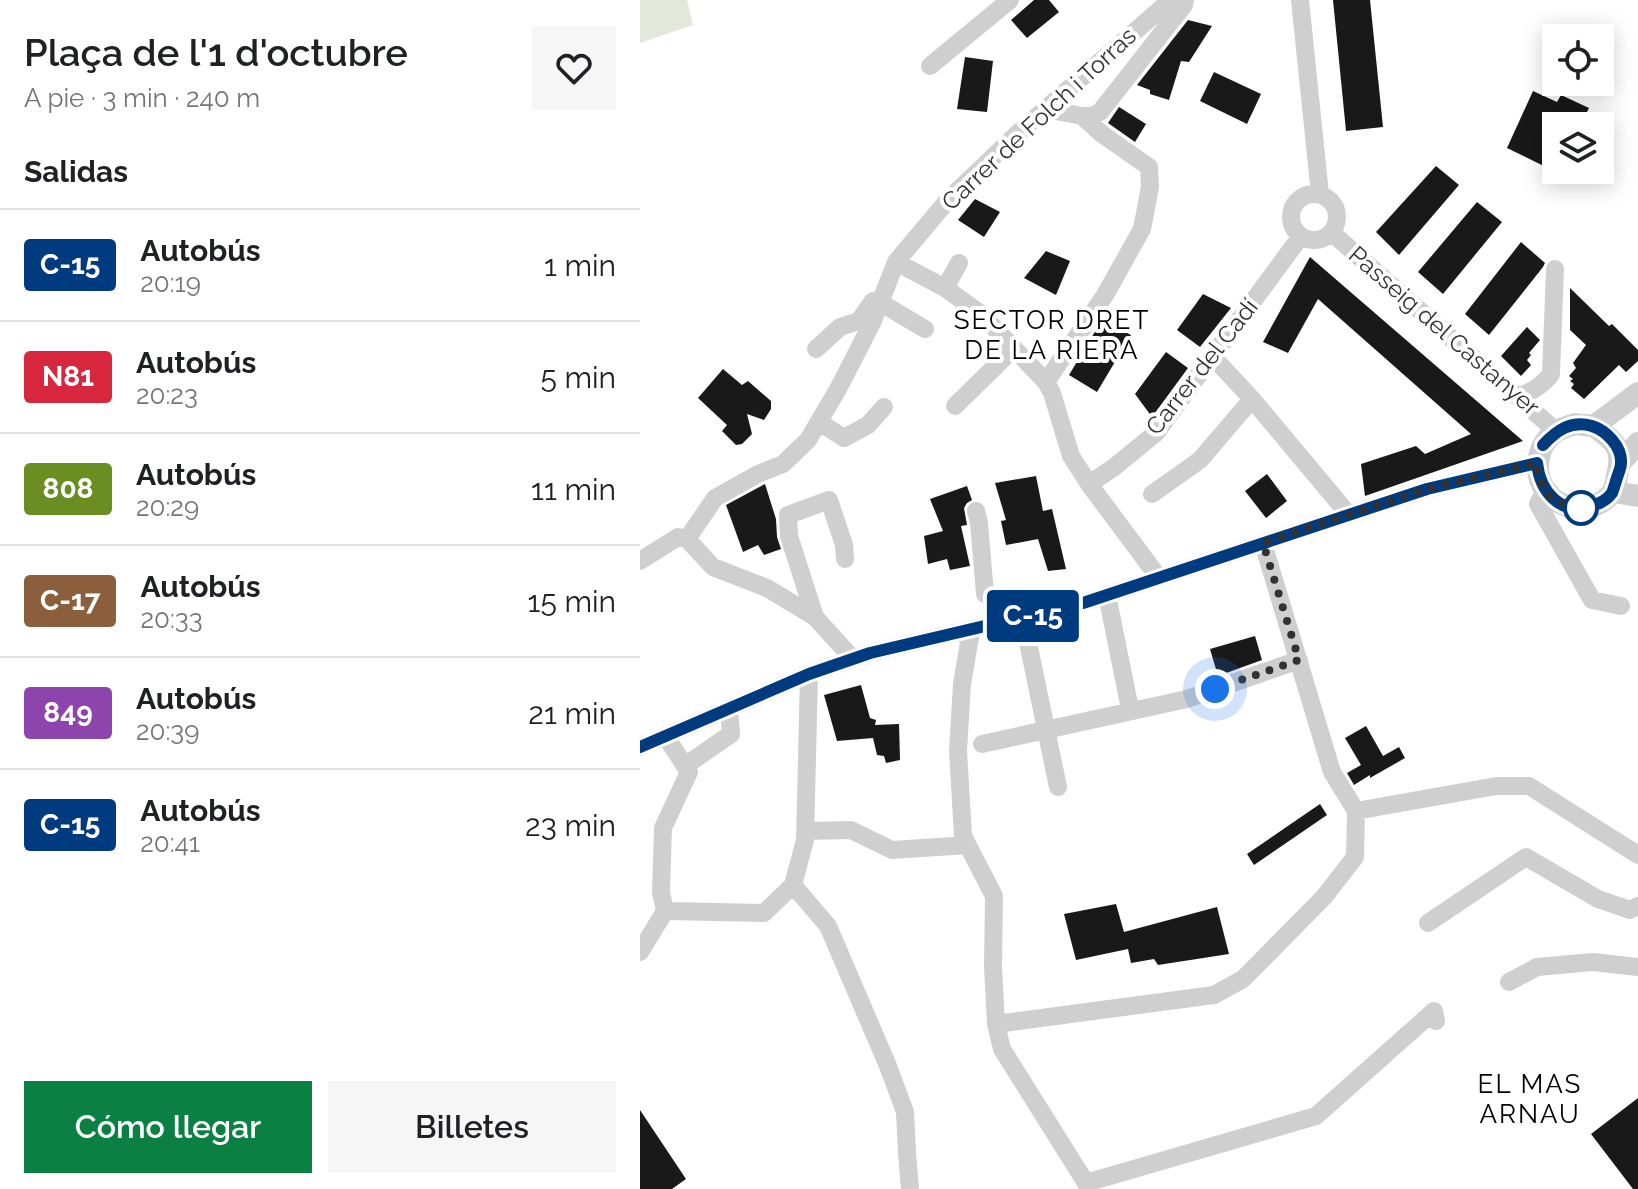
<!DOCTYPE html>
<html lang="es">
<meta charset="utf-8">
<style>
body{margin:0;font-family:Raleway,sans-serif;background:#f6f6f6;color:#202124;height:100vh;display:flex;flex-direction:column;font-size:30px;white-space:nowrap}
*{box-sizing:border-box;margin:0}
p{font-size:26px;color:#757577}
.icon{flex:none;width:44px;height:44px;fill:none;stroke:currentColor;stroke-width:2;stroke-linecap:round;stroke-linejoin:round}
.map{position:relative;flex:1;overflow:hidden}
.panel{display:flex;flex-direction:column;background:#fff;width:640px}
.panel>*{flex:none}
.badge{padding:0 16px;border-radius:6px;font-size:28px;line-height:52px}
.controls{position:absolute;left:902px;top:24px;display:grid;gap:16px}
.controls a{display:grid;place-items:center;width:72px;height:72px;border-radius:0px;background:#fff;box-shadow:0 4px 20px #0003;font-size:40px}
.you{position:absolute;width:40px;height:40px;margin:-20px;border:6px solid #fff;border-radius:50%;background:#1a73e8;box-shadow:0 0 0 12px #1a73e833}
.map>.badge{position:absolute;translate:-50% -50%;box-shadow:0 0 0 4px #fff}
h2{padding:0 24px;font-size:30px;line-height:72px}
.round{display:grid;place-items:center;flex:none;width:84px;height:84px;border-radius:0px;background:#f6f6f6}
.summary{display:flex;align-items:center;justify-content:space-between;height:136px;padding:0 24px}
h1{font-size:38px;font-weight:600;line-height:60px}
.cta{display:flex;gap:16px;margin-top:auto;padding:16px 24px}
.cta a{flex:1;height:92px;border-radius:0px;background:#0b8043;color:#fff;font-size:32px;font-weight:600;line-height:92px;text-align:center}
.cta a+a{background:#f6f6f6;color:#202124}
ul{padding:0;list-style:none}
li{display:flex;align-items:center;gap:24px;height:112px;padding:0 24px;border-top:2px solid #e0e0e0}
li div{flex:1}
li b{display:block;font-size:30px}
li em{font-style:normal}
li .badge{min-width:88px;font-weight:700;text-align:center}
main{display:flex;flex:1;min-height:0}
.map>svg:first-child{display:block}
.green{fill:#e2e8dc}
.building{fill:#191919}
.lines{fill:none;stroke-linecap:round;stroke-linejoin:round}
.minor{stroke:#cfcfcf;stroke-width:18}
.tertiary{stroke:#cfcfcf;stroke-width:22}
.line-casing{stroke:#fff;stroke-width:18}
.line{stroke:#003b80;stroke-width:12}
.walk{stroke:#323232;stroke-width:8;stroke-dasharray:0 14.4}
.stop-dot{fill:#fff;stroke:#003b80;stroke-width:4}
.labels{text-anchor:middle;stroke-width:8;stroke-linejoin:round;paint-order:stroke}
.street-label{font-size:24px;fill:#323232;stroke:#fff}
.neighbourhood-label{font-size:26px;letter-spacing:2px;fill:#000;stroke:#fff}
</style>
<main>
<section class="panel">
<div class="summary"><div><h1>Plaça de l'1 d'octubre</h1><p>A pie · 3 min · 240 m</p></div><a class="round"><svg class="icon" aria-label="heart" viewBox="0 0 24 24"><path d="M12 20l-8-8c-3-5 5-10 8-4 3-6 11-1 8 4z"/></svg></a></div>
<h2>Salidas</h2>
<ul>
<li><span class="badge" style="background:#003b80;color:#fff">C-15</span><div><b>Autobús</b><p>20:19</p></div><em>1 min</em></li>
<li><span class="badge" style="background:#d7263d;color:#fff">N81</span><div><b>Autobús</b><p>20:23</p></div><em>5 min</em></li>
<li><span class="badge" style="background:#6b8e23;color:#fff">808</span><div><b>Autobús</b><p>20:29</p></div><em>11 min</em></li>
<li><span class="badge" style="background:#8b5e3c;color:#fff">C-17</span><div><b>Autobús</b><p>20:33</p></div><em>15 min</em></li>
<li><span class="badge" style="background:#8e44ad;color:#fff">849</span><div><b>Autobús</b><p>20:39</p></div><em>21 min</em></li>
<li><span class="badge" style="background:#003b80;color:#fff">C-15</span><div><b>Autobús</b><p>20:41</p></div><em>23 min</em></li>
</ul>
<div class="cta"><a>Cómo llegar</a><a>Billetes</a></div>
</section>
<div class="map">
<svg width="998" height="1189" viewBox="0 0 998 1189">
<rect width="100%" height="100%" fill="#fff"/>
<!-- green -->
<path class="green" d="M0,0H47L53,25L0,43Z"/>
<!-- building -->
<path class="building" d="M394,0H409L419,12L387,38L371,20Z
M693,0H730L743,127L706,131Z
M548,20L572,26L549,62L541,61L529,100L510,94V90L497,85Z
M325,57L353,61L347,112L317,109Z
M574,72L621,94L607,124L560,101Z
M893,91L917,102L921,95L949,108L940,126H916V172L867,148Z
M479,107L506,124L495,142L468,123Z
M796,166L819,185L759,255L736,232Z
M335,199L360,212L344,237L318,220Z
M837,202L862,222L803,294L778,272Z
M881,242L905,263L903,267L849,335L825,314Z
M406,251L430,261L416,295L384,278Z
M670,257L883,441L725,496L721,464L776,446L785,454L831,434L678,299L648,353L623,342Z
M930,288L969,326L972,324L998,350V361L986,372L979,365L944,399L931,388L934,384L930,381L933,379L929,376L936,368L933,363L946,345L930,330Z
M563,294L591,308L560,347L537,330Z
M462,320L491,335L457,392L429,375Z
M887,327L900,340L889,353L891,355L887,360L891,365L881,376L861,356Z
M526,352L548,368L512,417L495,394Z
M83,369L102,385L108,381L131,401V409L124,420L107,414L112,434L102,444L96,445L82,431L87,425L58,398Z
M627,474L647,501L626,518L605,491Z
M396,476L403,511L412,509L426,569L408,571L398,539L366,545L361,521L366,520L355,483Z
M125,484L136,519L137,537L141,549L124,555L118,545L103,552L86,505Z
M327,486L332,500L327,503L324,508L327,525L321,526L330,566L310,570L307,559L288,564L284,536L303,531L290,499Z
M615,636L622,660L578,676L570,649Z
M221,685L230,718L236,720L235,725L259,724L260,760L246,763L244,756L237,755L233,738L197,741L184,695Z
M726,726L743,756L759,747L765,758L730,778V775L714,785L707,773L721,765L705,738Z
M680,804L687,815L614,865L607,854Z
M476,904L484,932L577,907L589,954L518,965L514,959L491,963L488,949L436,960L424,914Z
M998,1098V1189H993L951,1134Z
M0,1110L46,1179L32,1189H0Z"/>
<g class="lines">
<!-- minor -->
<path class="minor" d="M660,0L680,194
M290,66L370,0
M442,116H452L460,112L544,5L545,0
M651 217a23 23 0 1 1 46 0a23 23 0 1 1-46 0Z
M691,232L916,431
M256,262L305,288L341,314L406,382L412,393L431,456L449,484L519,578
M305,288L319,263
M241,303L285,329
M176,349L200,327L219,321L233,301
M573,357L612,399L709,515
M406,382L465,295L502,229L510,187L509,167L462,134L442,116L406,109
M879,397C892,391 902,386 911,374L915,269
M315,406L373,349
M179,422L204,438L228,425L244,407
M449,484L473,468L516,433L661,236
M905,490L898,504L952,600L981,606
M512,494L560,460L612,399
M336,511L339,523L345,594L396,615
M47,539L75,498L118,474L143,464L168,440L197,391L232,323L256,262L308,200L378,133L531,0
M623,543L692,772L716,811L856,786H889L998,855
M0,561L38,537L47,539L73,567L127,588L175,617L213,659
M467,595L489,704
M175,617L149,536L148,515L189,500L204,545L205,559
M383,618L418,787
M331,631L322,684L318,751L323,836L354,896L353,966L356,1024L362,1049L446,1183L448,1189
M342,744L547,699L659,660
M0,747L169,674L230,653L443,603L787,489L897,463
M45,766L91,734L89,709
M166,831L211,830L252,850L328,845
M153,885L188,926L248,1066L265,1112L267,1153L270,1189
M25,911L124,913L153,885L165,840L169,674
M788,923L886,857L958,899L990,910L998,906
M0,952L25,911L21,892L23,828L49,772L26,737
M869,982L897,967L953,962L998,967
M356,1024L574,995L603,979L684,897L715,857L716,811
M446,1183L676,1116L794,1011L796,1021"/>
<!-- tertiary -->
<path class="tertiary" d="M935,424C940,425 948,425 953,426C955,427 963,433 964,434C980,445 982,457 977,476C976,482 975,489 971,494C954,514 921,512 906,491C892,472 897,443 917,431C922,428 929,426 935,424Z
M954,426L998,393
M981,462L998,443
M973,492L998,496"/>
</g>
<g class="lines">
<!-- line casing -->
<g class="line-casing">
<path id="line" d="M0,747L169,674L230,653L443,603L787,489L897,463C900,491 920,516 951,506C959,504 967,500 972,493C973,491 975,484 976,481C977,476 981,469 981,463C982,447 967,431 952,426C931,420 917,430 903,445"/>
</g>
<!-- line -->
<use href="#line" class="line"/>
<!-- walk -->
<path class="walk" d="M575,689L659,660L623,543L787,489L897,463C900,494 914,505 944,508H941"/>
</g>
<!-- markers -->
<circle class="stop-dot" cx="941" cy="508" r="16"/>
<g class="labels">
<!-- street labels -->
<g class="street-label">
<text transform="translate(399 119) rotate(-43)" y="8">Carrer de Folch i Torras</text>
<text transform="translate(804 331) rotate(41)" y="8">Passeig del Castanyer</text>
<text transform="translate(562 367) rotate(-52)" y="8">Carrer del Cadí</text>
</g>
<!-- neighbourhood labels -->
<g class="neighbourhood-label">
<text x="412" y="329">SECTOR DRET<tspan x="412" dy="30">DE LA RIERA</tspan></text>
<text x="890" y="1093">EL MAS<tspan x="890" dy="30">ARNAU</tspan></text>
</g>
</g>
</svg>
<div class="controls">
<a><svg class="icon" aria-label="locate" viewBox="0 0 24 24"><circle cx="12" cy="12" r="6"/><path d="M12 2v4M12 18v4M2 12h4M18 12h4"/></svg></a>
<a><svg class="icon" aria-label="layers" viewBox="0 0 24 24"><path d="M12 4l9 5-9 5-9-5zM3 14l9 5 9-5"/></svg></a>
</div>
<div class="you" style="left:575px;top:689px"></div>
<b class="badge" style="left:393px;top:616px;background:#003b80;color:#fff">C-15</b>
</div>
</main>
